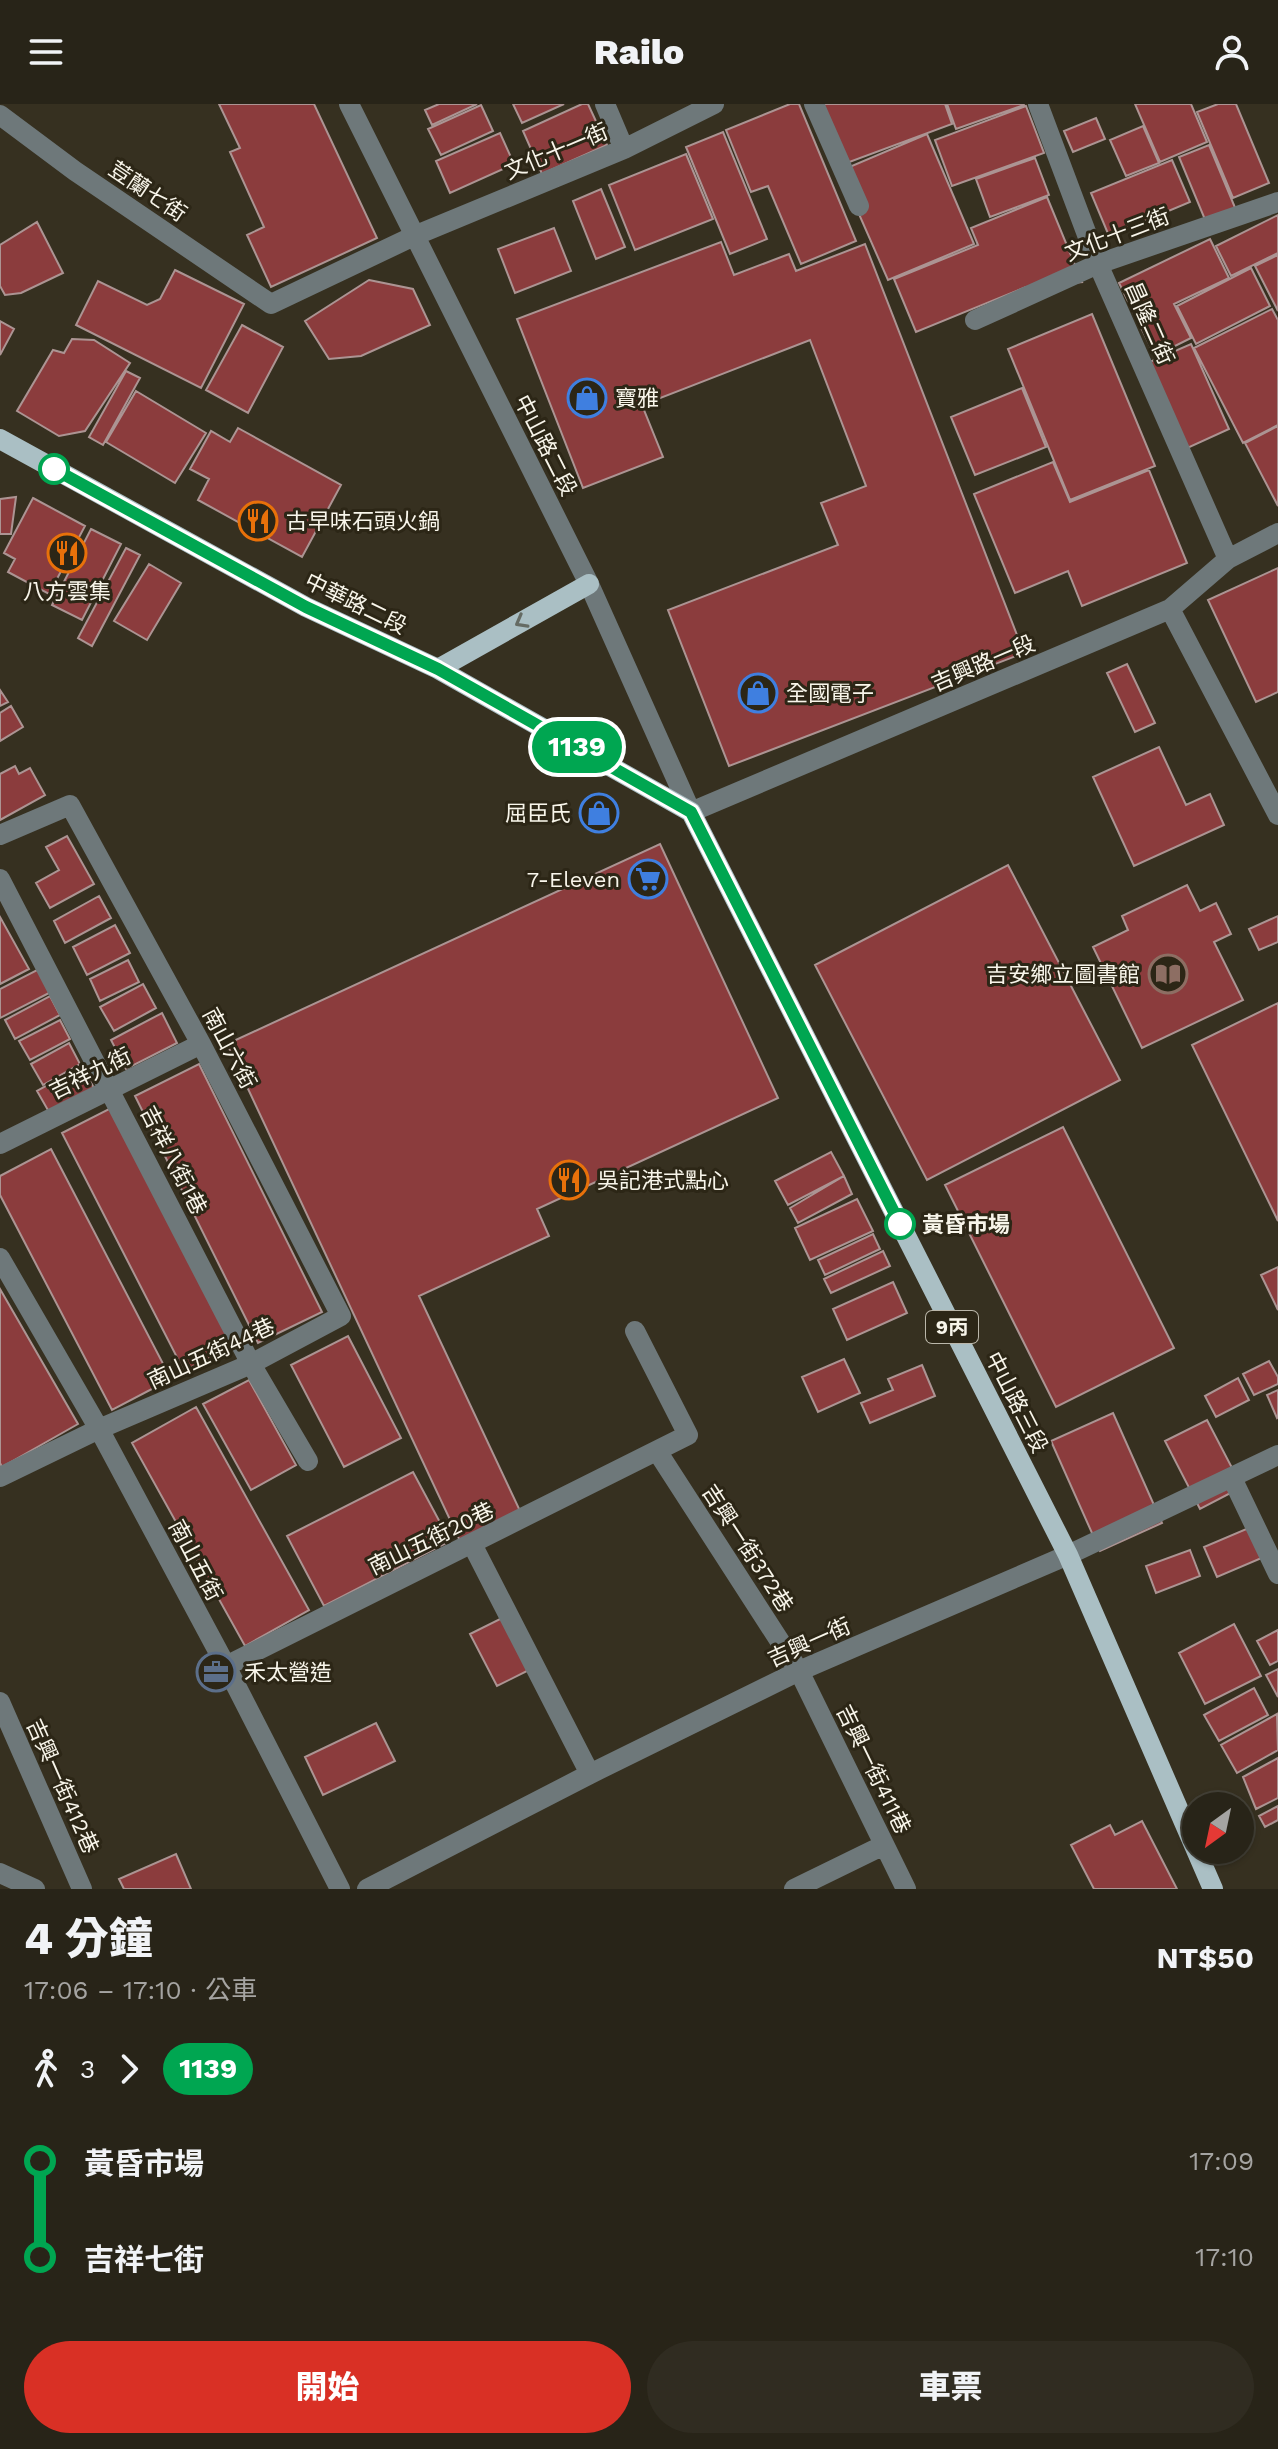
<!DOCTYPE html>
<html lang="zh-TW">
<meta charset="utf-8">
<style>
body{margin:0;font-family:"Work Sans","Noto Sans TC",sans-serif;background:#302c21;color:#f1f3f6;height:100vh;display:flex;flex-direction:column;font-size:30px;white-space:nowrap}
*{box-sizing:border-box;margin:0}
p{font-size:26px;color:#a5a4a2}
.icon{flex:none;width:44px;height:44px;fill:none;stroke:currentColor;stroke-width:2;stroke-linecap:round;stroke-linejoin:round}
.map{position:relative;height:1785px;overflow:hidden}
.details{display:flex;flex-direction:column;background:#282418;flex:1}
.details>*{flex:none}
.badge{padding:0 16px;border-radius:26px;font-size:28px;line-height:52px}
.needle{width:52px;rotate:213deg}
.controls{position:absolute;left:1182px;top:1688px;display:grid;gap:16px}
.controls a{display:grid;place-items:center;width:72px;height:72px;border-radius:50%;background:#282418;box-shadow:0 2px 6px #0004,0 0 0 2px #444137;font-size:40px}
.map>.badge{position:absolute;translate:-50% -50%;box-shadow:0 0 0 4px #fff}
.legs{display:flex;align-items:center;gap:12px;height:88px;padding:0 24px;font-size:26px}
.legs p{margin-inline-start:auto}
.head{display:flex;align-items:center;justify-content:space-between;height:136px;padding:0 24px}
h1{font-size:44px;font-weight:800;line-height:60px}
.cta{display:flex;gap:16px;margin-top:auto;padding:16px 24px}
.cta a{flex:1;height:92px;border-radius:48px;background:#d93025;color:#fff;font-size:32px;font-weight:800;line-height:92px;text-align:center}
.cta a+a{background:#302c21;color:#f1f3f6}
ul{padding:0 24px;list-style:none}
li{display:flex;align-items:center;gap:28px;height:96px;font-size:30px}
li i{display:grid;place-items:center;width:12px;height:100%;margin:0 10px;background:currentColor}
li i::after{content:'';width:20px;height:20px;margin:-10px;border:6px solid;border-radius:50%;background:#282418}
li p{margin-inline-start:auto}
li:first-child i{background:linear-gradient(#0000 50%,currentColor 0)}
li:last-child i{background:linear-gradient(currentColor 50%,#0000 0)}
header{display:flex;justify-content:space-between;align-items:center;height:104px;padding:0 24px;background:#282418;font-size:36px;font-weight:800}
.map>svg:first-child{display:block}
.building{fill:#8b3c3d;stroke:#ac9493;stroke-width:2}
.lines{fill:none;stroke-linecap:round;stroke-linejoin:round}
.minor{stroke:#6e787a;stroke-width:20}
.major{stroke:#aabfc4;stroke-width:20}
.oneway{stroke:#656b64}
.line-1-casing{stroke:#fff;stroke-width:18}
.line-1{stroke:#00a651;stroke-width:12}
.stop-1-dot{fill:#fff;stroke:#00a651;stroke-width:4}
.labels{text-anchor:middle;stroke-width:6;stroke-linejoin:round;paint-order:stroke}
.shield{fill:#2c2616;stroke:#bbb7aa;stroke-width:2}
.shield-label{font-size:20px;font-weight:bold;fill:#f8f5ea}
.street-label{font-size:22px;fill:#f8f5ea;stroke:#2c2616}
.poi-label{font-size:22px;fill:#f8f5ea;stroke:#2c2616;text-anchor:start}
.stop-label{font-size:22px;font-weight:bold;fill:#f8f5ea;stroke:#2c2616;text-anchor:start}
</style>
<header><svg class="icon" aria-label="menu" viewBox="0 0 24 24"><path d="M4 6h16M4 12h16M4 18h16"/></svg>Railo<svg class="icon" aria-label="person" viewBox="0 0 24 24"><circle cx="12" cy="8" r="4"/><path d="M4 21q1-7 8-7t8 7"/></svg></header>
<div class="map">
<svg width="1278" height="1785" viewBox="0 0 1278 1785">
<rect width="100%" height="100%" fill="#363020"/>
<!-- building -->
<path class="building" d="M219,0H314L377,134L271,183L247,131L264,123L230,48L240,44Z
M439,0H477L432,21L425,6Z
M513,0H564L522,19Z
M582,0H588L607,41L542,70L523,27Z
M790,0H799L856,137L801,160L768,82L751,88L726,26Z
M822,0H945L952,20L844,60Z
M947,0H1023L1024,1L956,25Z
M1135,0H1191L1207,38L1160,58Z
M1218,0H1236L1269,79L1233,94L1197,8Z
M481,1L493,27L441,51L428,25Z
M1026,2L1044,49L952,82L935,36Z
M1096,14L1105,35L1073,48L1064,27Z
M1143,22L1159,59L1126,72L1110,36Z
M723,28L767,135L730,150L686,43Z
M500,29L514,60L450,89L436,57Z
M927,30L974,140L888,176L840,67Z
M1209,41L1236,106L1206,118L1179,53Z
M686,50L713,115L635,146L609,81Z
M1035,54L1049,91L990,113L976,75Z
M1172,56L1190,98L1109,132L1091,89Z
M601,85L625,143L596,155L573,97Z
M1047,93L1082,178L1026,183L916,228L894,175L978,141L971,124Z
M1278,111V149L1231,172L1216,142Z
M37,118L63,169L21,189L5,191L0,182V141Z
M554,124L571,167L515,189L498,145Z
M1210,135L1229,174L1174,200L1191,234L1155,252L1119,179Z
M721,138L734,171L789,150L796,167L865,140L1024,549L729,662L668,506L838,441L821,399L866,382L810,236L642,301L663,353L583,384L517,215Z
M1278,151V207L1255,162Z
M1251,164L1270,202L1196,240L1177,202Z
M175,166L244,200L201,284L76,221L98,177L147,201L160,195Z
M369,176L413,185L430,221L361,252L329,255L305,217Z
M1272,205L1278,216V321L1243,339L1194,244Z
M1092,210L1155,362L1070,396L1008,245Z
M0,217L14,225L0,251Z
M242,221L283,243L248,309L206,286Z
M72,235L94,236L130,259L85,327L59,332L17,307L53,246L64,249Z
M1191,240L1229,325L1183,346L1145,260Z
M126,267L140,274L103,341L89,333Z
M1022,284L1046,343L975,371L951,313Z
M136,287L206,329L175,379L106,338Z
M1278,322V402L1245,339Z
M238,324L341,381L302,453L198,396L209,375L190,365L211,327L230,338Z
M1053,358L1070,398L1149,366L1187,459L1082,502L1068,467L1015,489L974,390Z
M16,393L11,430H0V395Z
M33,394L85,422L49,490L8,468L15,455L4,449Z
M91,425L121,440L82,516L52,501Z
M126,444L140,451L92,542L78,534Z
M149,460L181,479L147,536L114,517Z
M1278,464V588L1256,598L1208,496Z
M1127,560L1155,619L1135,628L1107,569Z
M0,586L8,598L0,602Z
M11,602L23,623L0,637V609Z
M1159,643L1186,701L1210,690L1224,721L1134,762L1093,673Z
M15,662L19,670L30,664L45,691L0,716V670Z
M67,732L94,780L50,804L36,779L59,766L46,743Z
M660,740L778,994L537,1105L549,1132L419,1192L521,1409L460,1437L227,940Z
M1008,761L1120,976L927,1076L815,861Z
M1187,781L1200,807L1216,799L1231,830L1214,838L1243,896L1142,944L1093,843L1128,826L1122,812Z
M99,792L111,814L65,839L54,817Z
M1278,812V838L1259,846L1249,825Z
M0,813L29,865L0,880Z
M115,821L130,849L87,871L73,843Z
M128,856L139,878L100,897L90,875Z
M41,864L53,887L0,914V885Z
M143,880L156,904L114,927L100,903Z
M50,892L60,911L15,935L5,916Z
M1278,899V1117L1192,941Z
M162,909L177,939L126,965L111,936Z
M60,916L70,935L30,956L19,937Z
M69,939L80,960L43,981L31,960Z
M199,960L322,1208L258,1239L135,992Z
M82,962L94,984L49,1008L37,987Z
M111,1004L234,1242L184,1267L62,1029Z
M1063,1023L1174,1244L1056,1303L945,1081Z
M51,1045L171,1275L112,1306L0,1091V1072Z
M831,1048L844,1072L788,1101L775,1077Z
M844,1072L852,1090L798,1119L790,1104Z
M857,1095L873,1127L810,1156L795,1124Z
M873,1130L880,1145L825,1171L818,1156Z
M883,1147L890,1162L831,1189L824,1175Z
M1278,1163V1206L1261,1171Z
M893,1178L907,1209L847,1236L833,1205Z
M0,1185L78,1320L2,1363L0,1359Z
M348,1232L401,1334L344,1363L291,1261Z
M844,1255L860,1289L818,1308L802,1273Z
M1269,1257L1278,1273V1280L1254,1291L1243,1270Z
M922,1261L935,1292L870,1319L861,1299L893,1286L888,1275Z
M1238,1274L1249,1296L1216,1313L1205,1292Z
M249,1276L296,1361L251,1386L203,1300Z
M1278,1286V1313L1277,1314L1267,1291Z
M196,1303L309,1506L245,1542L132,1339Z
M1113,1309L1162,1419L1100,1447L1051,1337Z
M1207,1316L1242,1383L1200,1405L1165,1337Z
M413,1368L450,1437L324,1502L287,1432Z
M1251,1423L1264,1453L1217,1473L1204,1443Z
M1190,1446L1200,1472L1156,1489L1146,1462Z
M504,1513L531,1565L497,1582L470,1530Z
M1234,1520L1261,1572L1205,1600L1179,1549Z
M1278,1526V1557L1270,1561L1257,1537Z
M1278,1565V1593L1266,1571Z
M1254,1584L1268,1611L1219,1637L1204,1611Z
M1277,1610L1278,1646L1237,1669L1221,1641Z
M376,1619L395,1657L323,1691L305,1653Z
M1278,1654V1694L1256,1705L1243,1673Z
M1278,1702V1716L1265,1723L1259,1712Z
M1142,1717L1177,1785H1094L1071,1741L1110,1721L1115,1731Z
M176,1750L191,1785H124L119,1775Z"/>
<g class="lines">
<!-- minor -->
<path class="minor" d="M349,0L589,480L691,708L1170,505L1228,455L1278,429
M605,0L624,45
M814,0L859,102
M1038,0L1098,160L1228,455
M0,11L75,67L271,200L414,132L624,45L714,0
M975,216L1098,160L1278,98
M1170,505L1278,711
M0,731L70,701L201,940L341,1212L251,1260L99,1325L0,1373
M0,775L251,1260L308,1357
M0,1040L201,940
M0,1154L99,1325L226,1562L340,1785
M657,1347L799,1567L906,1785
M1232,1374L1278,1470
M472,1440L590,1670
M226,1562L688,1331L635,1227
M0,1598L82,1785
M0,1769L35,1785
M367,1785L590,1670L799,1567L1068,1451L1278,1351
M794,1785L884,1741"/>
<!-- major -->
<path class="major" d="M0,335L306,503L438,565L691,708L1068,1451L1213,1785
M438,565L589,480"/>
</g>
<!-- one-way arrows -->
<defs><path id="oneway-chevron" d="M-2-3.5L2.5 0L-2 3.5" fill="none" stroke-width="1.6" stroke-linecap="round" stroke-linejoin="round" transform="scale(2)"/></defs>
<use class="oneway" href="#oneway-chevron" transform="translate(521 518) rotate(151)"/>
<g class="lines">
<!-- line-1 casing -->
<g class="line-1-casing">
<path id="line-1" d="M54,365L306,503L438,565L691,708L900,1120"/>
</g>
<!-- line-1 -->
<use href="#line-1" class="line-1"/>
</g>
<!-- icons -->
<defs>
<g id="shop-ring" transform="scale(2)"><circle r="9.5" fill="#2c2616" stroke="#3f7fe0" stroke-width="1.5"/><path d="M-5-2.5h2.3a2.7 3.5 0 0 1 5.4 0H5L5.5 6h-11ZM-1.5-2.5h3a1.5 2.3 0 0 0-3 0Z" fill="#3f7fe0"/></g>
<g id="restaurant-ring" transform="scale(2)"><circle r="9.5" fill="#2c2616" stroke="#e8710a" stroke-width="1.5"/><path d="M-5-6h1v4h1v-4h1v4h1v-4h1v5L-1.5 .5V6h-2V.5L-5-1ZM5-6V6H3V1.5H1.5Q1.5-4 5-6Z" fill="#e8710a"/></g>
<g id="supermarket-ring" transform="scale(2)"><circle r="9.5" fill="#2c2616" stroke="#3f7fe0" stroke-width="1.5"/><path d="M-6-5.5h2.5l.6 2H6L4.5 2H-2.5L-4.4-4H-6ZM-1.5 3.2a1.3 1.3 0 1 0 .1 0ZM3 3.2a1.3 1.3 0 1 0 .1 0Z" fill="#3f7fe0"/></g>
<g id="library-ring" transform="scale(2)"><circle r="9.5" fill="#2c2616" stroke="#8d6e63" stroke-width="1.5"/><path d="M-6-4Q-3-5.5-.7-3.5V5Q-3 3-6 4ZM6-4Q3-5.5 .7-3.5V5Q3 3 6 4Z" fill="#8d6e63"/></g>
<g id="office-ring" transform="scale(2)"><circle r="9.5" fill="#2c2616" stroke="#5c6f8a" stroke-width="1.5"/><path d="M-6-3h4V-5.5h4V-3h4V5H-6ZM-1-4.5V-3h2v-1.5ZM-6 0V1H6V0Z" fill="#5c6f8a"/></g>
</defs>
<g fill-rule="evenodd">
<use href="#shop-ring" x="587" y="294"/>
<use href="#restaurant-ring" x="258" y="417"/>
<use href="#restaurant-ring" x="67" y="449"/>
<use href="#shop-ring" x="758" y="589"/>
<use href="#shop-ring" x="599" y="709"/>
<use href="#supermarket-ring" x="648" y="775"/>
<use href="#library-ring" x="1168" y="870"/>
<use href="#restaurant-ring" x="569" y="1076"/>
<use href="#office-ring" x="216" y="1568"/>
</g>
<!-- markers -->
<g class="stop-1-dot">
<circle cx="54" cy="365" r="14"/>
<circle cx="900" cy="1120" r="14"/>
</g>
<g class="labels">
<!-- shield labels -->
<rect class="shield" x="926" y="1207" width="52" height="32" rx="6"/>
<g class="shield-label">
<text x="952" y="1230">9丙</text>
</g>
<!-- street labels -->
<g class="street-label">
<text transform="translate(556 47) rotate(-23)" y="8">文化十一街</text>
<text transform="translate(148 87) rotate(34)" y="8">荳蘭七街</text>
<text transform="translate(1117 130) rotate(-21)" y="8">文化十三街</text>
<text transform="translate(1150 219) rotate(66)" y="8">昌隆二街</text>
<text transform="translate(546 341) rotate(63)" y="8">中山路二段</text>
<text transform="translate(356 499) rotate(26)" y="8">中華路二段</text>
<text transform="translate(983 559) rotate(-23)" y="8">吉興路一段</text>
<text transform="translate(230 944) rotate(62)" y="8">南山六街</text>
<text transform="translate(90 969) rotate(-26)" y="8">吉祥九街</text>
<text transform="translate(174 1056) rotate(63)" y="8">吉祥八街1巷</text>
<text transform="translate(211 1249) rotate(-25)" y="8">南山五街44巷</text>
<text transform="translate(1017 1298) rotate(63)" y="8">中山路三段</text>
<text transform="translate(431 1434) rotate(-26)" y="8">南山五街20巷</text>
<text transform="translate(748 1444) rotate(57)" y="8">吉興一街372巷</text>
<text transform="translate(196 1456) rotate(62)" y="8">南山五街</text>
<text transform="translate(809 1538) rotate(-24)" y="8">吉興一街</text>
<text transform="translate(874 1665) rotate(64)" y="8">吉興一街411巷</text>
<text transform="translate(63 1682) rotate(66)" y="8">吉興一街412巷</text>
</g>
<!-- poi labels -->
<g class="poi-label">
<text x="615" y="302">寶雅</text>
<text x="286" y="425">古早味石頭火鍋</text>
<text x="67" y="495" text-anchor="middle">八方雲集</text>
<text x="786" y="597">全國電子</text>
<text x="571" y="717" text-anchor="end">屈臣氏</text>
<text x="620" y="783" text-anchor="end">7-Eleven</text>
<text x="1140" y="878" text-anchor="end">吉安鄉立圖書館</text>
<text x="597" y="1084">吳記港式點心</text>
<text x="244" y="1576">禾太營造</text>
</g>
<!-- stop labels -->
<g class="stop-label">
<text x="922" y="1128">黃昏市場</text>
</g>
</g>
</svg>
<div class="controls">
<a><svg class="needle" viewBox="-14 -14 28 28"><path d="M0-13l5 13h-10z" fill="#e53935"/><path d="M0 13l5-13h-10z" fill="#a5a4a2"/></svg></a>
</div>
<b class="badge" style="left:577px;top:643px;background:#00a651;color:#fff">1139</b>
</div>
<section class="details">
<div class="head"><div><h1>4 分鐘</h1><p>17:06 – 17:10 · 公車</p></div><b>NT$50</b></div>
<div class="legs"><svg class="icon" aria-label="walk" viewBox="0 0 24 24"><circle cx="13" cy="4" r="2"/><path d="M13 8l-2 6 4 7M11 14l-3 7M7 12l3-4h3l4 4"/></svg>3<svg class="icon" aria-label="forward" viewBox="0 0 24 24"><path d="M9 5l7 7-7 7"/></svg><b class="badge" style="background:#00a651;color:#fff">1139</b></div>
<ul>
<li><i style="color:#00a651"></i><b>黃昏市場</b><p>17:09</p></li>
<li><i style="color:#00a651"></i><b>吉祥七街</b><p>17:10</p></li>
</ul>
<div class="cta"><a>開始</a><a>車票</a></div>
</section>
